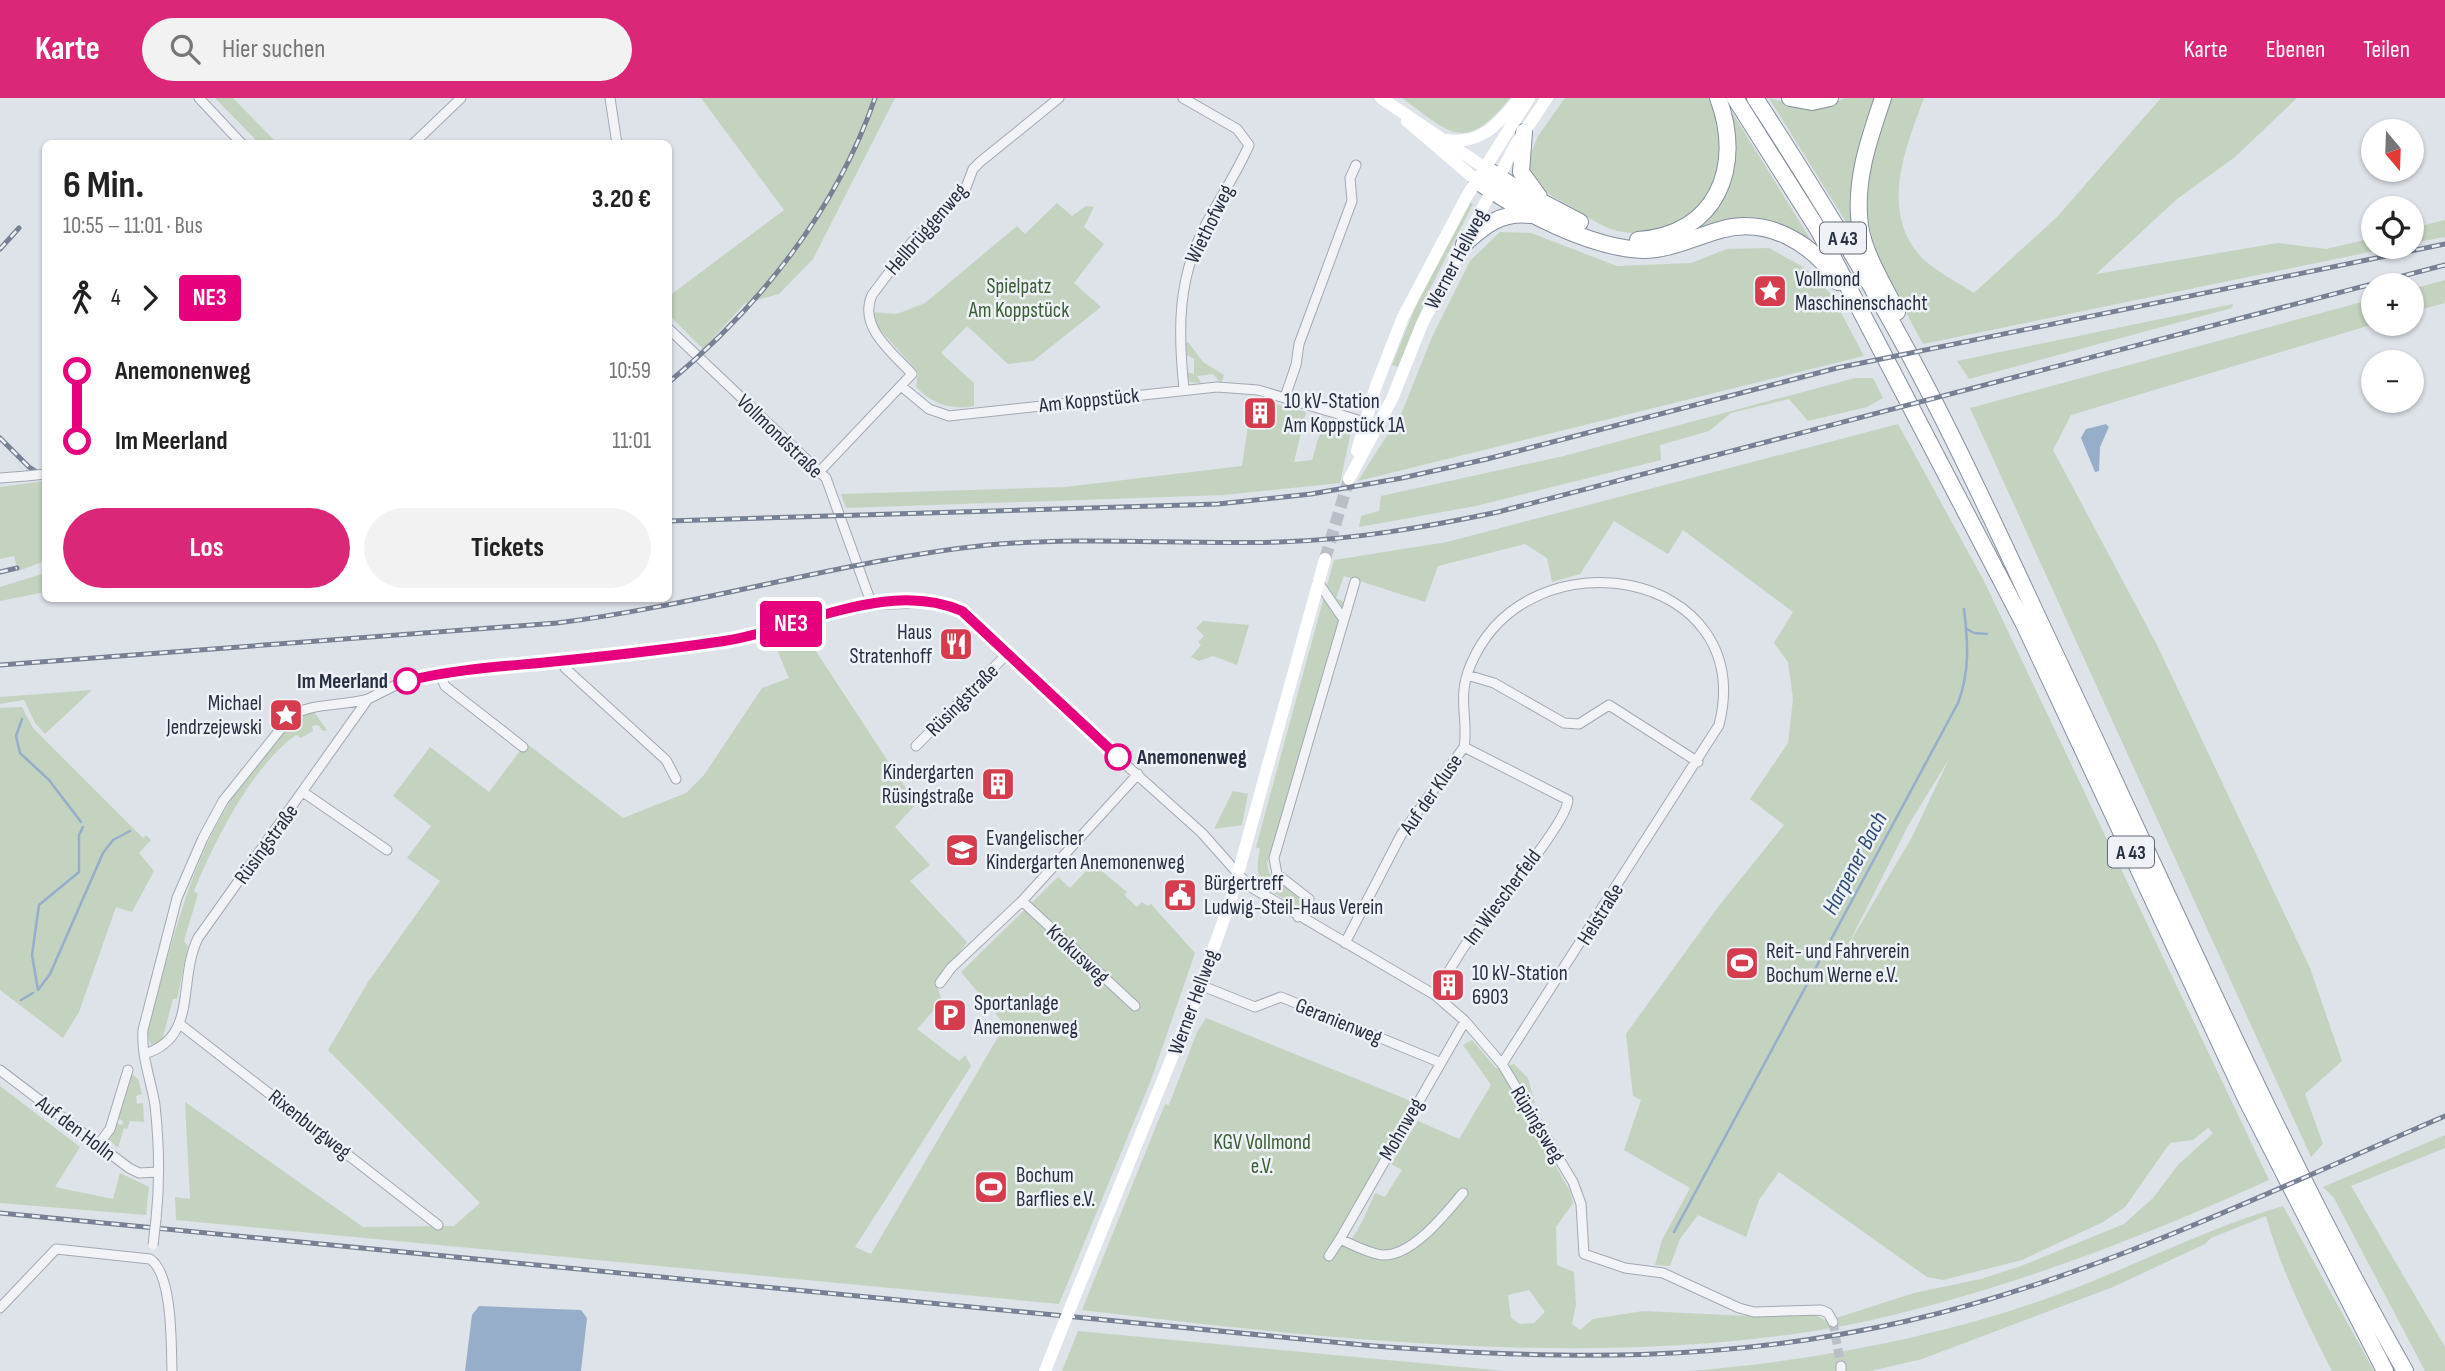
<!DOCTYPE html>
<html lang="de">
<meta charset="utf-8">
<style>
body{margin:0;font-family:"Sofia Sans Condensed",sans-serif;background:#f2f2f2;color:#222;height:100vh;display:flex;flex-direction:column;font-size:26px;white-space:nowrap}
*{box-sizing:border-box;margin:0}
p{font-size:23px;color:#767676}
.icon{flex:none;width:38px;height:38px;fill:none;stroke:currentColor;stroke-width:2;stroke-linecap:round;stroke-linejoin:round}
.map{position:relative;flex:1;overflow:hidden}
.sheet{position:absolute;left:42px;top:42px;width:630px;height:462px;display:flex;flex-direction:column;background:#fff;border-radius:10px;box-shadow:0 2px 5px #0004}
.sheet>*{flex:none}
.badge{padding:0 14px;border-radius:5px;font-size:24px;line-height:46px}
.needle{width:46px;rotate:161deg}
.fabs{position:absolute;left:2361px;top:21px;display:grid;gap:14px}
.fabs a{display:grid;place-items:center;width:63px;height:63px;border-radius:50%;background:#fff;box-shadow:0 2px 5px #0004;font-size:35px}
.map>.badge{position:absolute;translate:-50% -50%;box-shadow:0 0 0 4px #fff}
.legs{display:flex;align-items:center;gap:10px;height:77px;padding:0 21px;font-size:23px}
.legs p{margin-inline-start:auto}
.head{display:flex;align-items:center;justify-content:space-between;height:119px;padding:0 21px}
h1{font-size:38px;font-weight:700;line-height:52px}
.button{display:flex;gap:14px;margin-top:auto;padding:14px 21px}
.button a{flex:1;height:80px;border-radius:42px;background:#db2777;color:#fff;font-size:28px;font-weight:700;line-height:80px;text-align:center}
.button a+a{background:#f2f2f2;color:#222}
ul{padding:0 21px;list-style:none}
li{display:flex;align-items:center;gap:24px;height:70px;font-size:26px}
li i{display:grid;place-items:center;width:10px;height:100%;margin:0 9px;background:currentColor}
li i::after{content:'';width:18px;height:18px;margin:-9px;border:5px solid;border-radius:50%;background:#fff}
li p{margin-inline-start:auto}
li:first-child i{background:linear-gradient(#0000 50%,currentColor 0)}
li:last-child i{background:linear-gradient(currentColor 50%,#0000 0)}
header{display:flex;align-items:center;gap:42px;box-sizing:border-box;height:98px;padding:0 35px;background:#db2777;color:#fff}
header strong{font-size:33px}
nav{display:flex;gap:38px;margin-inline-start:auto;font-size:24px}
.search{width:490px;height:63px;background:#f2f2f2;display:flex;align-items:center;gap:18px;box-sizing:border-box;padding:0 24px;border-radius:38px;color:#767676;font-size:26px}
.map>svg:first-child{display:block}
.green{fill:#c3d3bf;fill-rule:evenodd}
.water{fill:#97aecb}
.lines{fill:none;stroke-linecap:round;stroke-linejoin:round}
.stream{stroke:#97aecb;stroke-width:2.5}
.street-tunnel{stroke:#b9bec7;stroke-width:9;stroke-dasharray:9 4.5;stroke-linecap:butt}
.secondary-tunnel{stroke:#b9bec7;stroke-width:12;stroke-dasharray:12 6;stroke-linecap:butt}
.street-casing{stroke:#a3a9b3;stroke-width:11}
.highway-casing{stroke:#858fa0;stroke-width:18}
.street{stroke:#f1f3f7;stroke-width:9}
.secondary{stroke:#fff;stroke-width:12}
.highway{stroke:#fff;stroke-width:16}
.rail-casing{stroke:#778193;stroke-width:5}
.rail{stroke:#eef1f6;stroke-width:2.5;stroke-dasharray:8;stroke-linecap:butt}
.street-bridge-casing{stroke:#a3a9b3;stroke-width:11;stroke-linecap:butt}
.street-bridge{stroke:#f1f3f7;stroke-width:9}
.secondary-bridge{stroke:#fff;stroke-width:12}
.line-1-casing{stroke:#fff;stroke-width:16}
.line-1{stroke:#e6007e;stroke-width:10}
.stop-1-dot{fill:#fff;stroke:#e6007e;stroke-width:3.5}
.labels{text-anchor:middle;stroke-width:5;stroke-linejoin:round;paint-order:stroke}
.shield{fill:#eef1f6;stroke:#636977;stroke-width:2}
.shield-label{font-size:19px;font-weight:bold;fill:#272f40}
.street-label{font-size:21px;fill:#272f40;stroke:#eef1f6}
.poi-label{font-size:21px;fill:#272f40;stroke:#eef1f6;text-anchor:start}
.park-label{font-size:21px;fill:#3a5d33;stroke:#eef1f6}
.stop-label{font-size:21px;font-weight:bold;fill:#272f40;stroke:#eef1f6;text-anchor:end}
.water-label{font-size:23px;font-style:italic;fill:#2e4c76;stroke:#eef1f6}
</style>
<header>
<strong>Karte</strong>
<div class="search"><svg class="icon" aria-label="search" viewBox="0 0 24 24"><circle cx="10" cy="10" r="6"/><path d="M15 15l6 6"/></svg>Hier suchen</div>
<nav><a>Karte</a><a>Ebenen</a><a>Teilen</a></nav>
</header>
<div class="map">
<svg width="2445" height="1273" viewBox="0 0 2445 1273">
<rect width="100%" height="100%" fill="#dee2e9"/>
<!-- green -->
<path class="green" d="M215,0H233L277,45H259Z
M701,0H895L813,161L779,196L744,206L703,251L669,217V198L784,112Z
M1402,0H1510C1465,56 1451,36 1402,0Z
M1565,0H1710C1740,68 1701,150 1618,133C1601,129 1585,117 1570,108C1551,98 1531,88 1527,65L1538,38Z
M1769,0L1807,10L1826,8L1846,0H1877L1861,148Z
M1888,0H1924C1905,51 1878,116 1924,162C1939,175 1957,184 1974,195L2057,119L2161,0H2297L2235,59L2177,101L2096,176L2278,145L2326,151L2373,140V149H2394L1923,246C1896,195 1859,139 1866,78C1869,53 1881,25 1888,0Z
M1725,6L1735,19L1817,152C1761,113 1743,114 1680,138L1716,110Z
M1467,102L1473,106L1431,189L1398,269L1392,267L1423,190Z
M1057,105L1072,118L1086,108L1094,109L1084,129L1104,146L1074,185L1101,209L1033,263L1008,266L967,228L941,255L974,285V308C950,312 933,306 916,289L918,274L872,223V214L897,216L925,205L1017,128L1025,136Z
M2445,122V139L2412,145V130Z
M1500,134L1531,135L1617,168L1691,165L1727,151L1769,150L1805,170L1831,196L1864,258L1358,383L1402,314L1432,239L1470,163Z
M2445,182V205L2412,214V191Z
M2373,201L2374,226L2071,317L2053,352L2157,547L2310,870L2342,963L2305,996L2323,1046L2311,1059L1970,310Z
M2233,206L2232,210L1969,281L1957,263Z
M1188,244L1203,264L1224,277L1221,285L1213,276L1197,278L1201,285L1190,284L1186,274L1194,276V261L1185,256L1184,246Z
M1855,280H1873L1883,300L1867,309L1808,323L1789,301L1731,315L1709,333L1660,347L1661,362L1476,408L1359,429L1361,418L1379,413L1381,398L1564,358Z
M1252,300L1306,314L1294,364L1312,362L1324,321L1352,329L1340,385L1224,397L846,410L841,396L1065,389L1242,368Z
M1898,326L1984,483L2269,1082C2134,1143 1994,1197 1848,1227C1605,1273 1327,1241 1082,1212L1165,1006L1169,1007L1197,934L1206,920L1411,1003L1328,1156C1356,1148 1363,1120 1375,1095L1385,1099L1402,1072L1391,1066L1418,1023L1459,1041L1491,987L1463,947L1472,942L1496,970L1514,966L1528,980L1535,1005L1520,1007L1570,1093L1573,1105L1556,1129L1557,1167L1574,1174L1576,1207L1572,1226L1580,1232L1593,1221L1643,1213L1748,1218L1813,1216L1827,1223L1914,1195L1981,1181L2021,1168L2124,1126L2153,1100L2178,1067L2213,1035L2208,1030L2193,1042L2170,1045L2125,1109L2103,1124L2022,1162L1943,1182L1927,1179L1779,1074L1759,1102L1746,1139L1698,1117L1680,1141L1670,1168L1655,1167L1662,1142L1690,1090L1624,1052L1641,1002L1633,998L1626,936L1718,809L1784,727L1750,701L1788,645L1793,601L1788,564L1774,545L1793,514L1683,432L1668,456L1614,423L1580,476L1552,484L1547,460L1525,446L1438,468L1425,504L1344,478L1336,500L1344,504L1338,519L1341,524L1267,765L1269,775L1303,802L1299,809C1269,791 1251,790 1260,751L1256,749L1334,462L1447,444ZM1949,661L1912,739L1846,851L1909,726ZM1529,1192L1545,1214L1534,1225L1520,1226L1511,1220L1508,1197Z
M45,383V463L18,473L14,458L0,461V389Z
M45,475V494L0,503V489Z
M1203,523L1249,527L1237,567L1213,558L1199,563L1191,559L1201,547L1198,544L1204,538L1196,530Z
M802,532L916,706L895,729L930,767L910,783L967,844L937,888L942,903L917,931L959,963L965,957L971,968L855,1149L871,1156L1005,927L961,874L1058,779L1070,790L1093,766L1127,794L1124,797L1137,809L1142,804L1148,808L1151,806L1195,855L1151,982L1059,1206L176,1122L175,1099L190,1101L185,1004L363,1129L454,1128L480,1105L328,952L368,884L440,783L407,760L431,728L393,698L430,649L489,694L526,645L623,720L686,695L704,677L762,590L789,580L772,540Z
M92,592L45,636L35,625L24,602L0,606V599Z
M22,609L33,630L143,740L146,737L151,742L139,755L154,773L132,814L116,809L79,914L63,940L0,892V610Z
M314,614L327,632L323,633L318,627L312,628L313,633L301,640L296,637C252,668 214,744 194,793L198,796L184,843L188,848L177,901H173L161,946H151C141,931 158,896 162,879C188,788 207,719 274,646C286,633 296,617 314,614Z
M1233,693L1248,696L1242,727L1214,731Z
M132,976L138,981L142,996L136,998L137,1006L143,1005L144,1024L130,1023L127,1031L124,1030L118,1050L109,1042L116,1025L122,1027L123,1023L117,1020Z
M0,988L80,1049L55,1089L113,1101L120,1075L149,1089L146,1117L0,1105Z
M2445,1037V1050L2351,1088L2445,1249V1273H2425L2334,1100L2323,1089Z
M2283,1108L2374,1273H2332C2306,1222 2281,1172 2266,1118L2211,1140L2205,1146L2113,1189L1922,1261L1871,1273H1690C1809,1263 1926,1242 2040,1203C2122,1175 2200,1132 2283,1108Z
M1078,1233L1505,1273H1062Z"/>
<!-- water -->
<path class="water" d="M2106,326L2109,329L2100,349L2099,373L2095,374L2081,340L2086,331Z
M479,1208L581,1212L587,1220L581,1273H465L472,1217Z"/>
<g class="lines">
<!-- stream -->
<path class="stream" d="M1967,531L1974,535L1987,536
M22,621L16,638L20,655L49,682L81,724
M83,729L79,737V774L39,807L32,857L38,892L50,876L103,755L113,742L130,733
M21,902L33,895
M1674,1134L1958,605C1970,574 1968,544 1964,511"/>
<!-- street-tunnel -->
<path class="street-tunnel" d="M1833,1224L1841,1268"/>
<!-- secondary-tunnel -->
<path class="secondary-tunnel" d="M1325,461L1349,381"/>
<!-- street casing -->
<g class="street-casing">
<path id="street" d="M199,0L242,46
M610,0L617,46
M1183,0L1237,31L1249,47C1237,75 1219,101 1205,128C1177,182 1178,233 1184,291
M413,46L461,0
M668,230L826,380L872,507
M901,288L929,311L949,318L1217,289L1258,292L1378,328
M1285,299L1296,267L1299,246L1352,103L1350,80L1356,67
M820,373L912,276C892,254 858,229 872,197L912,144L965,92L973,71L980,64L1059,0
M0,380L26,378
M1318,484L1342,519
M563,563L565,570L666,662L676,681
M440,576L445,588L523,649
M1467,577L1494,585L1564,625L1579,626L1609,607L1698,664
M916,648L1008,555
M1464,649C1469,620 1456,600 1471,566C1529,431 1758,472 1719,627L1502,966
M303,694L387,752
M1022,803L1135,908
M1298,819L1309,801L1277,776L1274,760L1355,484
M1345,845L1401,737L1464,649L1568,702C1567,726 1485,821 1466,846C1455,862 1445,880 1435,897
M940,885L951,870L1022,803L1138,676
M1200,887L1255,909L1281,899L1439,964
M181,927L438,1127
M144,956C199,940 177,883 198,840L368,601L404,583L440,576L727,543L828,515L872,507L938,504L963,513L1076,622L1202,735L1249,788L1435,897L1465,923L1502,966L1573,1084L1581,1106L1584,1156L1625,1170L1663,1175L1739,1210L1754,1214L1821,1212L1828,1215L1833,1224
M0,972L129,1070L139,1075L158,1074
M98,1047L110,1031L128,972
M1463,1095C1445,1116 1412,1159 1382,1157C1368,1155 1353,1147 1340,1141L1465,923
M156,1121C160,1084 159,1044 155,1007C151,982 141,958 143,932L177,800L203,740L223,703L291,618C309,605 344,608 368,601
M1329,1158L1340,1141
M150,1161C173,1176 171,1247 172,1273
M0,1210L56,1151L150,1161
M1841,1268V1273"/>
</g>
<!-- highway casing -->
<g class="highway-casing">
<path id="highway" d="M1735,0L1819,133L2023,524L2247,1003L2385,1273
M1755,0C1815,92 1873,186 1924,284C1969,369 2008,456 2049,543C2165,787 2272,1038 2405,1273
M1790,0L1812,4L1830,0
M1883,0C1869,41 1854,83 1860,128C1865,158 1884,187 1897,214
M1524,34L1521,74L1539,99
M1485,70L1517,91L1580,124
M1477,83C1520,113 1590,150 1643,152C1670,152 1695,139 1720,132C1767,118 1813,145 1838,184
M1638,142C1717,137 1744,68 1718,0
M1464,146C1485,127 1501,114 1530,117"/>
</g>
<!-- street -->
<use href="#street" class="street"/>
<!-- secondary -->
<path class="secondary" d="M1381,0L1485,70
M1407,23L1477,83
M1446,42C1483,47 1498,25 1520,0
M1357,353L1376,288L1403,219L1467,98L1529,0
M1349,381L1392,301L1422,226L1444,184L1516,46L1547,0
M1071,1208L1196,900L1231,801L1325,461
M1045,1273L1060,1235"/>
<!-- highway -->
<use href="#highway" class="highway"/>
<!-- rail casing -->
<g class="rail-casing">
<path id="rail" d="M0,151L19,130
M668,285C759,209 836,113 875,0
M0,340L29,369L46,380
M668,423L1218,406L1311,396L1402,380L1487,361L1837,270L2445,146
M0,474L17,470
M0,567L557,525C702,507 843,462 988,447C1085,438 1182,447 1279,444C1353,442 1426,429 1498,414L2445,167
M0,1115L1374,1248C1561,1262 1723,1265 1907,1223C2094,1180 2270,1093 2445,1018"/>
</g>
<!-- rail -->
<use href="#rail" class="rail"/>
<!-- street-bridge casing -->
<g class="street-bridge-casing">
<path id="street-bridge" d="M26,378L46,376
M153,1147L156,1121"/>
</g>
<!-- street-bridge -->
<use href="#street-bridge" class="street-bridge"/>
<!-- secondary-bridge -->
<path class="secondary-bridge" d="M1060,1235L1071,1208"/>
</g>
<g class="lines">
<!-- line-1 casing -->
<g class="line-1-casing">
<path id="line-1" d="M407,583C450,572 495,569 539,565C600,559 663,552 724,543C800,532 886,480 962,513L1118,659"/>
</g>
<!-- line-1 -->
<use href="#line-1" class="line-1"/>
</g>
<!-- icons -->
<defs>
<g id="sight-square" transform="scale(1.75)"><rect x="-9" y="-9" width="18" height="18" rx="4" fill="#d53c4e" stroke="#eef1f6"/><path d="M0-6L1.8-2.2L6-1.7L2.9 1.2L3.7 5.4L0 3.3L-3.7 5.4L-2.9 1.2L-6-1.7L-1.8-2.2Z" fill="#fff"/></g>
<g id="building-square" transform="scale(1.75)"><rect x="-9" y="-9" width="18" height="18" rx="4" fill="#d53c4e" stroke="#eef1f6"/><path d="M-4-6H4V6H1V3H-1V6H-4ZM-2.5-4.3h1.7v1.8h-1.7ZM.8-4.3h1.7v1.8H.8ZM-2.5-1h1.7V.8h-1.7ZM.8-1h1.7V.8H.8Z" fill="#fff"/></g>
<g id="restaurant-square" transform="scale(1.75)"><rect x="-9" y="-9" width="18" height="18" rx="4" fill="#d53c4e" stroke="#eef1f6"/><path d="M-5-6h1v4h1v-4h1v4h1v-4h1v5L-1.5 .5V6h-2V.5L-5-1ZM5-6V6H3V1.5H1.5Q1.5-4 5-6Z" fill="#fff"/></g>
<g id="school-square" transform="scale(1.75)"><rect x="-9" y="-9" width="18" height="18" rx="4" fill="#d53c4e" stroke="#eef1f6"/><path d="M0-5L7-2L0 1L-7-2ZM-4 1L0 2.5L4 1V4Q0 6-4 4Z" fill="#fff"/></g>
<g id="civic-square" transform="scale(1.75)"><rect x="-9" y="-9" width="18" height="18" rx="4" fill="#d53c4e" stroke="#eef1f6"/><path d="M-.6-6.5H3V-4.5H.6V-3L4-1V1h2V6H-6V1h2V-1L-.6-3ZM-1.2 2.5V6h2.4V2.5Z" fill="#fff"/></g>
<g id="stadium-square" transform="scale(1.75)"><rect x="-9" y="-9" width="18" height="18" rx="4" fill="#d53c4e" stroke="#eef1f6"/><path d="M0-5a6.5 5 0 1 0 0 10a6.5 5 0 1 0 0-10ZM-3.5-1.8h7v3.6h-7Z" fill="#fff"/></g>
<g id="parking-square" transform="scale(1.75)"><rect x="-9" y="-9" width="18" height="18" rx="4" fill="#d53c4e" stroke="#eef1f6"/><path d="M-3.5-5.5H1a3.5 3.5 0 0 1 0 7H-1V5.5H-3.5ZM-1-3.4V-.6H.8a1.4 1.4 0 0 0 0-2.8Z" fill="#fff"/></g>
</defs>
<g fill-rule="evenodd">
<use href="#sight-square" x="1770" y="193"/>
<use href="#building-square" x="1260" y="315"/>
<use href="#restaurant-square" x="956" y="546"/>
<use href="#sight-square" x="286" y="617"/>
<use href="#building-square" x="998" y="686"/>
<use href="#school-square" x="962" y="752"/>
<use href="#civic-square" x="1180" y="797"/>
<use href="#stadium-square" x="1742" y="865"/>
<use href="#building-square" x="1448" y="887"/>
<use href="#parking-square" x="950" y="917"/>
<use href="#stadium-square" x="991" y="1089"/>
</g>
<!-- markers -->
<g class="stop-1-dot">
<circle cx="407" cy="583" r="12"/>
<circle cx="1118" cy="659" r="12"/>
</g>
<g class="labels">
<!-- shield labels -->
<g class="shield">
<rect x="1820" y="124.5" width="46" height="31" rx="5"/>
<rect x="2108" y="738.5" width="46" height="31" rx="5"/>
</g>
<g class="shield-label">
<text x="1843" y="147">A 43</text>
<text x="2131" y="761">A 43</text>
</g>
<!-- street labels -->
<g class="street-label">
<text transform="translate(1209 126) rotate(-64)" y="7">Wiethofweg</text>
<text transform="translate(926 131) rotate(-49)" y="7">Hellbrüggenweg</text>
<text transform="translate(1456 161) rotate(-62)" y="7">Werner Hellweg</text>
<text transform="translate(1089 302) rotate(-6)" y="7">Am Koppstück</text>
<text transform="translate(780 338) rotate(44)" y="7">Vollmondstraße</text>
<text transform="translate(962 602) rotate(-45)" y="7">Rüsingstraße</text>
<text transform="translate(1431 696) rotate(-55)" y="7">Auf der Kluse</text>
<text transform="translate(266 746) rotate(-54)" y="7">Rüsingstraße</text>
<text transform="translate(1502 799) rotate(-53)" y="7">Im Wiescherfeld</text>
<text transform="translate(1600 816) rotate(-58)" y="7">Helstraße</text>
<text transform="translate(1078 856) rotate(43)" y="7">Krokusweg</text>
<text transform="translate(1193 904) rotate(-70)" y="7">Werner Hellweg</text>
<text transform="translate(1339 923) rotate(22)" y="7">Geranienweg</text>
<text transform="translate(310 1026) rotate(38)" y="7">Rixenburgweg</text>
<text transform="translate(1538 1026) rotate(59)" y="7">Rüpingsweg</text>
<text transform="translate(76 1030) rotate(37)" y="7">Auf den Holln</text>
<text transform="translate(1401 1031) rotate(-60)" y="7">Mohnweg</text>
</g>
<!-- poi labels -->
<g class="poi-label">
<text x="1795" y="188">Vollmond<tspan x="1795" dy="24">Maschinenschacht</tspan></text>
<text x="1284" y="310">10 kV-Station<tspan x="1284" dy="24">Am Koppstück 1A</tspan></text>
<text x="932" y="541" text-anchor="end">Haus<tspan x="932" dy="24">Stratenhoff</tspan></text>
<text x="262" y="612" text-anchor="end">Michael<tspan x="262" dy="24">Jendrzejewski</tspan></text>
<text x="974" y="681" text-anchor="end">Kindergarten<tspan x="974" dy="24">Rüsingstraße</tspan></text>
<text x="986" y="747">Evangelischer<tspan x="986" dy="24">Kindergarten Anemonenweg</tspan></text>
<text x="1204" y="792">Bürgertreff<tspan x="1204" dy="24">Ludwig-Steil-Haus Verein</tspan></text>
<text x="1766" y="860">Reit- und Fahrverein<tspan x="1766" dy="24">Bochum Werne e.V.</tspan></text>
<text x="1472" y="882">10 kV-Station<tspan x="1472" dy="24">6903</tspan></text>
<text x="974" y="912">Sportanlage<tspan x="974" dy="24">Anemonenweg</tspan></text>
<text x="1016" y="1084">Bochum<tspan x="1016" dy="24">Barflies e.V.</tspan></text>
</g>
<!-- park labels -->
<g class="park-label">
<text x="1019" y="195">Spielpatz<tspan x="1019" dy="24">Am Koppstück</tspan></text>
<text x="1262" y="1051">KGV Vollmond<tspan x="1262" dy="24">e.V.</tspan></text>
</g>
<!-- stop labels -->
<g class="stop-label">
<text x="388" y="590">Im Meerland</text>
<text x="1137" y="666" text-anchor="start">Anemonenweg</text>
</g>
<!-- water labels -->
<g class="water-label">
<text transform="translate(1854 765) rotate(-62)" y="8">Harpener Bach</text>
</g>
</g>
</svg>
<div class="fabs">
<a><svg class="needle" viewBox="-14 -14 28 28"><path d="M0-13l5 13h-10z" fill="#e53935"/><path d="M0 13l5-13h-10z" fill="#767676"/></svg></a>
<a><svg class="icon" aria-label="locate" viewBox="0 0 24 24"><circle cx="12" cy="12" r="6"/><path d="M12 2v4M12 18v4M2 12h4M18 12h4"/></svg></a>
<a>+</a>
<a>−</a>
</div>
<b class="badge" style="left:791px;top:526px;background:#e6007e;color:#fff">NE3</b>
<section class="sheet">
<div class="head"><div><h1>6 Min.</h1><p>10:55 – 11:01 · Bus</p></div><b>3.20 €</b></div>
<div class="legs"><svg class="icon" aria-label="walk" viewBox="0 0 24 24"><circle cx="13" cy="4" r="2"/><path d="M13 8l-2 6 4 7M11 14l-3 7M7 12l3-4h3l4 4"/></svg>4<svg class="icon" aria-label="forward" viewBox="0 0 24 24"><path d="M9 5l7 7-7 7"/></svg><b class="badge" style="background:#e6007e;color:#fff">NE3</b></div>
<ul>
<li><i style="color:#e6007e"></i><b>Anemonenweg</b><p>10:59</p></li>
<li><i style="color:#e6007e"></i><b>Im Meerland</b><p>11:01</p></li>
</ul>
<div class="button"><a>Los</a><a>Tickets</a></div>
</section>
</div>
